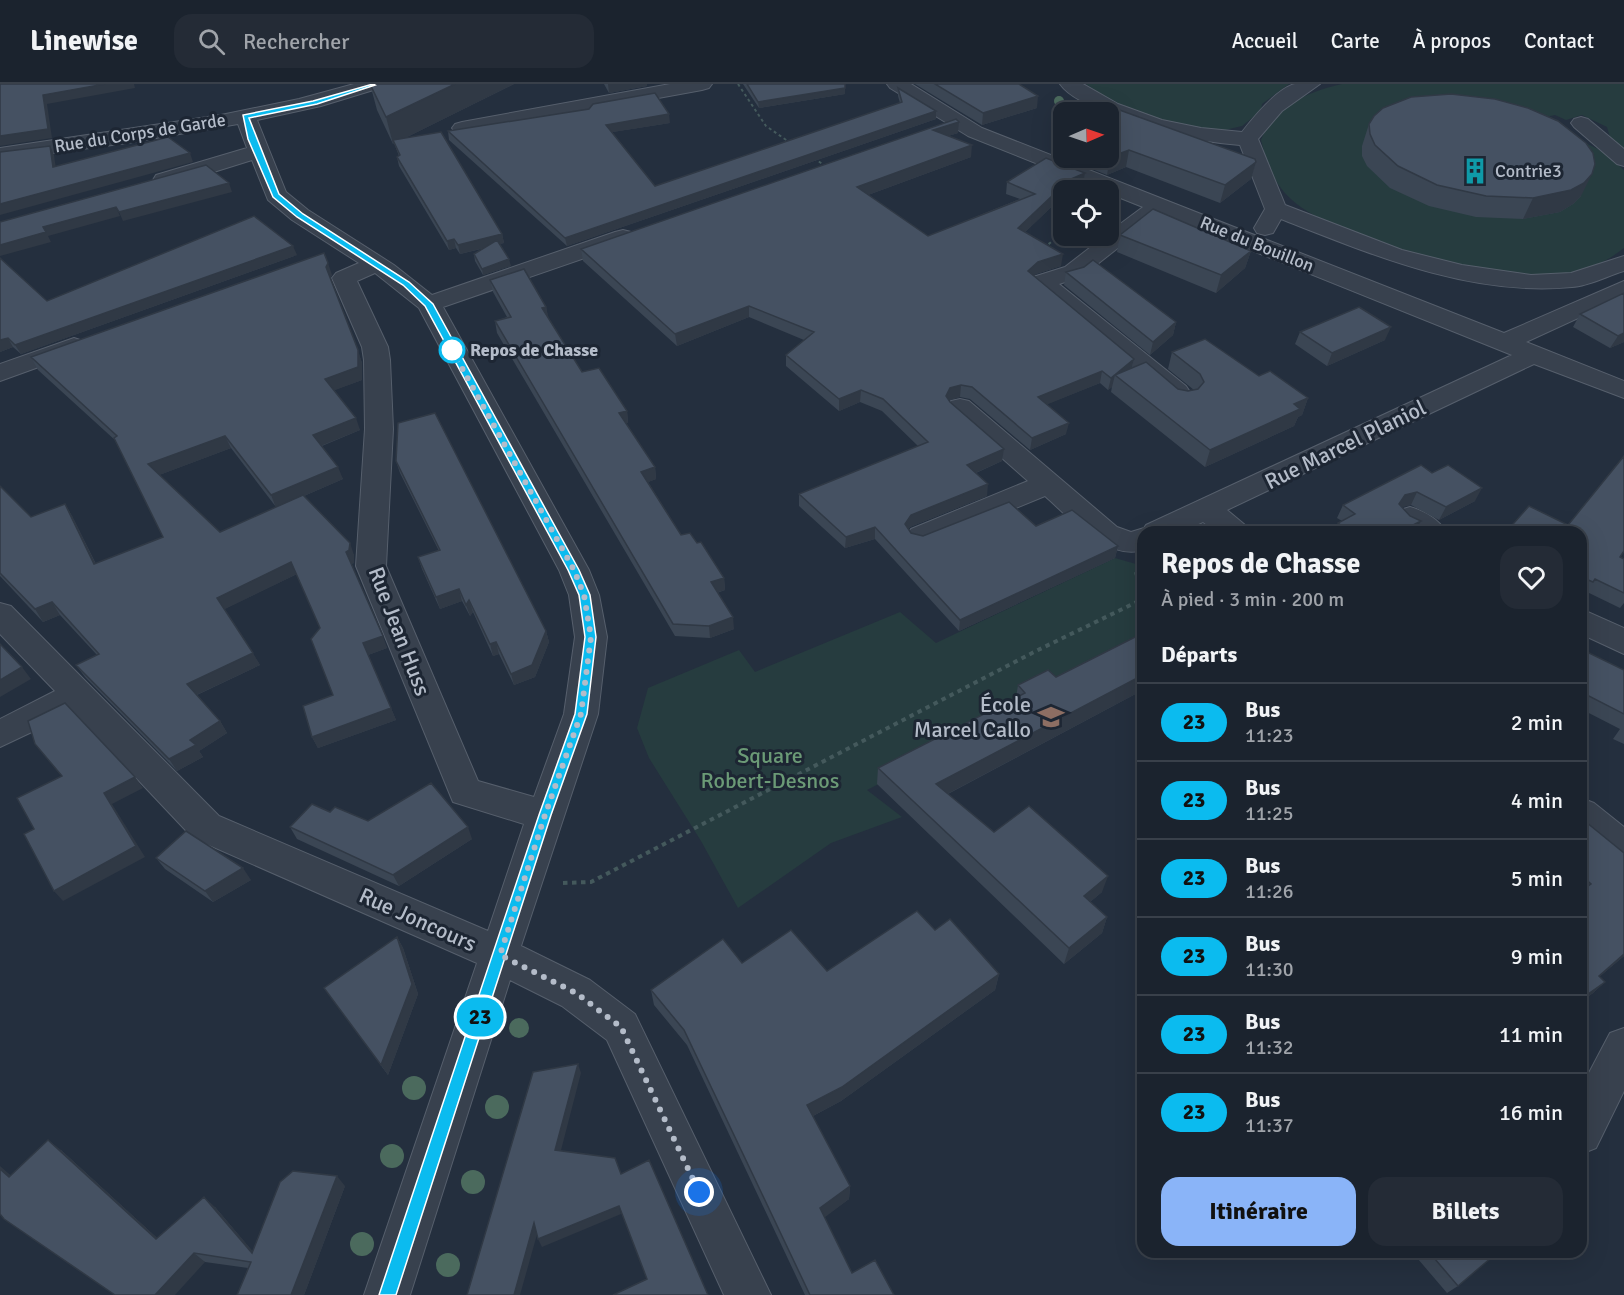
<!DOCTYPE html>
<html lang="fr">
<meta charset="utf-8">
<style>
body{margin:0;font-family:Signika,sans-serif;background:#242b36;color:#f1f3f6;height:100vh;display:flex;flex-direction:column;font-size:22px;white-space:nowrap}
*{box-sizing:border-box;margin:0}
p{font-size:20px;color:#a0a4aa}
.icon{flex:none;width:33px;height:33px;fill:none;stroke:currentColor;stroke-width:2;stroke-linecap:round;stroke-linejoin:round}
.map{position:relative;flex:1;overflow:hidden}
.drawer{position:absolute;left:1137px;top:442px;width:450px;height:732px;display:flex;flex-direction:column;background:#1b232e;border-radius:18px;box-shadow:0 6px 24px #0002,0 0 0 2px #39404a}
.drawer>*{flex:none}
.badge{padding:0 12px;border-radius:20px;font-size:21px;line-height:39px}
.needle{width:39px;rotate:88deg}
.controls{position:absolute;left:1053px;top:18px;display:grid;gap:12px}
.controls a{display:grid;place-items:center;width:66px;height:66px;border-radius:12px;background:#1b232e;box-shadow:0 6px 24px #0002,0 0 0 2px #39404a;font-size:30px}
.you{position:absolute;width:30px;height:30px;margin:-15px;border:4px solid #fff;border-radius:50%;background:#1a73e8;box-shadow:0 0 0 9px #1a73e833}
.map>.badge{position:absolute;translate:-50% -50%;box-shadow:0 0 0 3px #fff}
h2{padding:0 24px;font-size:22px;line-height:54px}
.round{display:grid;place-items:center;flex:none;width:63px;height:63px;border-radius:18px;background:#242b36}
.head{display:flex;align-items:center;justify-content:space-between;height:102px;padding:0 24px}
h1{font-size:28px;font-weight:700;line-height:45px}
.action{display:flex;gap:12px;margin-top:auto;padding:12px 24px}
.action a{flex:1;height:69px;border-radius:18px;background:#8ab4f8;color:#111;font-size:24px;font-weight:700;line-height:69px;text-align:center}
.action a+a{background:#242b36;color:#f1f3f6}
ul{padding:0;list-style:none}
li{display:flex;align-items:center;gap:18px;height:78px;padding:0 24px;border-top:2px solid #39404a}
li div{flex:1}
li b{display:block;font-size:22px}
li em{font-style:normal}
li .badge{min-width:66px;font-weight:700;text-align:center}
header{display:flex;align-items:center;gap:36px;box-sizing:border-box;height:84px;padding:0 30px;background:#1b232e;border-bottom:2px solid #39404a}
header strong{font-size:28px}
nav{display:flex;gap:33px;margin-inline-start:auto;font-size:21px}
.search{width:420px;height:54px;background:#242b36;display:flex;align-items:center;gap:15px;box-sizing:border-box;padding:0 21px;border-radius:18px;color:#a0a4aa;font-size:22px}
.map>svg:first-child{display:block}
.green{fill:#263c3f}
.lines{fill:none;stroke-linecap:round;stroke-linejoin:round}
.minor-casing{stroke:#565f6c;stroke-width:2}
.path-far1{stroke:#44595c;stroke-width:2;stroke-dasharray:3 3;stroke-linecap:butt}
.path{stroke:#44595c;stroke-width:4;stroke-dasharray:4.5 4.5;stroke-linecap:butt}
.minor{fill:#38414e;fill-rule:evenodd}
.tree{fill:#4b6a5d}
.wall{fill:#3b4654;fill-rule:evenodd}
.shaded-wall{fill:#303945}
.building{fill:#455162;stroke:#303945;stroke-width:1.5}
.line{fill:#0bbbef;stroke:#fff;stroke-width:1.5}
.walk{stroke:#b4bcc9;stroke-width:6;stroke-dasharray:0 10.8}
.stop-dot{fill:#fff;stroke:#0bbbef;stroke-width:3}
.labels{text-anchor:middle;stroke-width:6;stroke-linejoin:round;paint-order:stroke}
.far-street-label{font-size:18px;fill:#b4bcc9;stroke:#1d2633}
.far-poi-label{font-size:18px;fill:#b4bcc9;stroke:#1d2633;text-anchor:start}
.far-stop-label{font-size:18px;font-weight:bold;fill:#b4bcc9;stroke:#1d2633;text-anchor:start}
.street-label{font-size:22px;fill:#b4bcc9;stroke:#1d2633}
.poi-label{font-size:22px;fill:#b4bcc9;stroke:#1d2633;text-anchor:end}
.park-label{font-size:22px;fill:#6b9a76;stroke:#1d2633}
</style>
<header>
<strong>Linewise</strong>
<div class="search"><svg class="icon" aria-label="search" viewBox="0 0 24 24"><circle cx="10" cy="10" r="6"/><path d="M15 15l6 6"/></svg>Rechercher</div>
<nav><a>Accueil</a><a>Carte</a><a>À propos</a><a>Contact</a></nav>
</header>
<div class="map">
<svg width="1624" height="1211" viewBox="0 0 1624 1211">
<rect width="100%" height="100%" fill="#242f3e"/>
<!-- green -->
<path class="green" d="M1086,0H1289L1262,20L1261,27L1242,42L1212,49L1192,45L1120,23Z
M1342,0H1624V68L1611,57L1607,43L1582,31L1566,36L1555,31L1536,35L1602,67L1624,86V164C1609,176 1589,186 1571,190C1511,203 1337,157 1292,116C1271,96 1268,82 1261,56C1263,51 1266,44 1269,38C1282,18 1319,5 1342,0Z
M1115,474L1143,482V564L867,706L902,733L831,759L738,824L701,757L649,674L637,644L648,604L739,566L755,588L900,528L936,559Z"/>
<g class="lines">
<!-- minor casing -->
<g class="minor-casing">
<path id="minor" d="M354,0H383L380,4L321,22L257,36L286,108L308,126L394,181L432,211L615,148L623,146L631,148L634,153L631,158L443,223L589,486L599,511L607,553L598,630L521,862L590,896L635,930L771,1211H724L607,956L562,922L510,896L410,1211H364L477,879L193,754L74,628L0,663V635L55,607L0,550V519L11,522L219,732L488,847L524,740L453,718L356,482L365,345L364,276L362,263L332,194L336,189L359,179L292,136L268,116L252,76L172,101L164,102L156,101L153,96L156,91L247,64L238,40L127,59L0,76V64L221,31L299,15ZM375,189L419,224L559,486L569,511L575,553L564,630L534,713L478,697L386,482L393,345L390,276L388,263L357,197Z
M670,0H712L709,4L702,6L462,50L455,48L452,44L455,40L462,38Z
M887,0H911L982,44L1504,249L1624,197V213L1526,258L1624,297V314L1534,280L1227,426L1245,441L1249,448H1216L1203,438L1180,448H1143V466C1107,477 1069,433 1045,412L931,459L921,462L911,459L906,452L911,445L1028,397L951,329L947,323L951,317L960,315L969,317L1117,443L1131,448L1144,444L1146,441L1512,271L1161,130L1081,193L1059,200L1186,302L1190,308L1186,314L1177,316L1168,314L1029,198L1033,193L1065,183L1105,152H1108V149L1143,123L1108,109V106H1103L968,52L890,4Z
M1060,0H1083L1118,20L1162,36L1201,44L1242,48C1253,34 1277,4 1295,0C1303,0 1312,0 1320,0L1282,27L1258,55L1285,121L1402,166L1462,181L1531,191L1571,189L1624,172V187C1607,192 1589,202 1572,203C1471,213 1373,171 1281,135L1273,149L1265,151L1257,149L1254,144L1265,125L1240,61C1193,57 1148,47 1107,28C1092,22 1070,14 1060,0Z
M1581,33L1588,35L1624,65V82L1617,80L1574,43L1571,39L1574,35Z
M74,254L83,257L87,262L83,267L0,297V280Z
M1410,423C1424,427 1440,436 1446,448C1426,448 1407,452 1395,433L1400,426Z
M1581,525L1624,544V570L1581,550Z
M1581,714L1594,719L1624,743V779L1611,775L1581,750Z
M1624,944V1007L1596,1064L1581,1070V1004L1610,949Z"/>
</g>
<!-- path-far1 -->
<path class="path-far1" d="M738,0L766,42L792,60
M814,74L825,82
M1044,164L1064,147"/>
<!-- path -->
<path class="path" d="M1136,488L1143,514
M563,799L591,798L1036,567L1143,515"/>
<!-- minor -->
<use href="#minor" class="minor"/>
</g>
<!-- trees -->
<g class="tree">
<circle cx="1059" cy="17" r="5"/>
<circle cx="519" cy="944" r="10"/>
<circle cx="414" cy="1004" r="12"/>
<circle cx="497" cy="1023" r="12"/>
<circle cx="392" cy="1072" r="12"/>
<circle cx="473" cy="1098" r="12"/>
<circle cx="362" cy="1160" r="12"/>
<circle cx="448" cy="1181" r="12"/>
</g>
<!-- wall -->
<path class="wall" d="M370,0H514L405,54L502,150L504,159L499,160L511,182L483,191L475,177L474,170L485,164L460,170L456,164L449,166L399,82L397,73L399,72L394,59L393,60L377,26Z
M604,0H647V2L609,9Z
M743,0H845V10L759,24Z
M915,0H1019L1037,24L982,41Z
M898,4L936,35L567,162L449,56L448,47L670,39L612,48L655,102L900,19L898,12Z
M1108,28L1256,78L1251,95L1220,119L1126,83L1107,91L1062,73L1064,64V74H1108Z
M959,38L958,49L948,52L971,73L868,111L928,152L1020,115L1006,110L1007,98L1085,89L1083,100L1069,106H1064V111L1025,148L1061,182L1036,190L1034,191L1134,275L1132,284L1178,305L1188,307L1194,306L1168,285L1172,268L1259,292L1308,314L1302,331L1298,333L1294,342L1205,383L1111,308L1112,303L1108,306L1100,299L1047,320L1066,350L1030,366L970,315L960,313L949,316L950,318L1004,365L1002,377L976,389L987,412L910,443L908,445L911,449L923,452L1036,442L1118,462L1115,474L959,547L875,455L845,464L799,422V410L918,362L882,327L860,318L839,327L786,282V271L804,256L749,233L677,262L583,177L581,165Z
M1369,40L1581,112L1573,120L1560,128L1523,135L1476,133L1429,122L1390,104L1367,82L1362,72V62Z
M1120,151L1251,167L1245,184L1216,209L1117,168Z
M297,171L21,270L13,263L0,268V174L47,217Z
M1084,183L1176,238L1173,251L1150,271L1064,201L1066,188Z
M332,191L330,194L362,279V296L334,306L360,346L322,362L343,395L304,412L354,471V479L351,480L387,564L368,571L396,636L318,664L312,653L333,611L320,544L297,490L224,525L260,581L197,611L220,637L227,649L199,667L203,673L177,687L85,593L76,581L97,571L60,531L43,538L0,492V402L31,433L65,420L72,432L96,480L163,453L116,357L38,286L31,273ZM231,364L276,423L220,448L159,391Z
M490,196L546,223L548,234L582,288L627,327L628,339H626L655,383L656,395L648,398L681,451L697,459L724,494L725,506L717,509L734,545L710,554L675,552L497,249L495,237L507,233L493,208Z
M1624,209V258L1610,264L1573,243L1580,230Z
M1300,248L1385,256L1327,282L1295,260Z
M396,377L546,547L549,558L535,593L514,601L499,570L493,572L473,528L470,532L462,517L440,525L422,485L418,473L439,467L400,389Z
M1421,381L1475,417L1439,436L1411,421L1401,423L1410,432L1421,437L1415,448H1334L1338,439L1342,437L1337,434L1343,421Z
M1581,448L1624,475V519L1620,524L1587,508L1584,511L1581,509Z
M1581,565L1624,586V660L1613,655L1620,645L1581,625Z
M1056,593L1143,606L948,710L994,748L1102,808L1090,818L1107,833L1102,849L1064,880L877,700L878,684L1016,614L1018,601Z
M330,728L368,737L472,755L399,802L297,755L290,743Z
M1581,734L1624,769V872L1599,893L1605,898L1593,909L1581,918Z
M156,774L251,796L213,818L165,785Z
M935,846L999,890L995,906L841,1017L813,1032L850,1102L849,1115L824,1133L852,1189L894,1211H805L687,961L654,921L651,906L742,879L827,887Z
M397,853L403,864L418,910L388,991L324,904Z
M61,1066L157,1154L215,1123L252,1167L345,1102L304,1211H237L248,1184L205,1178L11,1092Z
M1412,1168H1498L1458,1202L1447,1209Z"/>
<!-- shaded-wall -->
<path class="shaded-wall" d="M105,0H134L135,4L47,20L52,54L0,62V52L43,11Z
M455,0H514L395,59L393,56L394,59L393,60L386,33Z
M608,0H647V2L609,9Z
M845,4V10L759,24L758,18Z
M1038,12L1037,24L982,41L983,29Z
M936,27V35L567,162L565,154Z
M669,30L670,39L607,49L606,41Z
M959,38L958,49L932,57L933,46Z
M972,61L971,73L857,115V103Z
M50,62L54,71L57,92L53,83Z
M1129,66L1126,83L1107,91L1110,73Z
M190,69L193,78L0,131V120Z
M1256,78L1251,95L1220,119L1225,101Z
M1085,89L1083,100L1069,106H1064V111L1017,156L1018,144L1069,96Z
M1592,90L1581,112L1573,120L1560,128L1523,135L1533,114Z
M229,99L232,108L123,137L119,128Z
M116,123L120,132L48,152L51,158L0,172V161L43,143Z
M502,150L504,159L460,170L458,161Z
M454,155L456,164L449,166L447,157Z
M293,162L297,171L21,270L15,261Z
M1251,167L1245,184L1216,209L1221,191Z
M1063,170L1061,182L1036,190L1027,198L1028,187L1038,178Z
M509,175L511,182L483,191L482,185Z
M328,179L332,191L330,195L326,183Z
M749,222V233L677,262L675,250Z
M546,223L549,235L542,224Z
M1176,238L1173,251L1150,271L1153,258Z
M1391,243L1385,256L1327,282L1332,269Z
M1624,249V258L1610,264L1618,252Z
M8,254L13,263L0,268V256Z
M358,266L362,279V296L330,308L325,295Z
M1134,275L1131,286L1115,291Z
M1102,287L1100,299L1036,325L1038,313Z
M1115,291L1112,303L1108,306L1111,294Z
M961,301L960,313L949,316L946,312L950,304Z
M861,306L860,318L839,327V315Z
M1308,314L1302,331L1298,333L1294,342L1205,383L1210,366L1294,320Z
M627,327L628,339L621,341L619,329Z
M356,334L360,346L318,363L313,351Z
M1069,339L1066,350L1030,366L1032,354Z
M225,352L231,364L154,393L148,380Z
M1004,365L1002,377L966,393L967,381Z
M338,383L343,395L276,424L271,411Z
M655,383L656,395L643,400L641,388Z
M988,400L987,412L910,443L904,452L905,440L911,431Z
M1482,404L1475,417L1439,436L1446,423Z
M1417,408L1411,421L1399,424V420L1405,411Z
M65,420L72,432L102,493L94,480Z
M1421,437L1415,448H1403L1405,445Z
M875,443V455L845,464L846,453Z
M350,459L354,471V479L351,480L346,468Z
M1118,462L1115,474L959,547L960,536Z
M291,478L297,490L223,526L217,514Z
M724,494L725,506L712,510L711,498Z
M459,505L462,517L440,525L436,513Z
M469,516L473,528L470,532L466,521Z
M52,518L60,531L43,538L35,525Z
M733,533L734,545L710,554L709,542Z
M546,547L549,558L535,593L514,601L511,590Z
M383,552L387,564L368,571L363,559Z
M496,558L499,570L493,572L490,560Z
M253,569L260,581L194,612L187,600Z
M22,583L31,595L0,613V596Z
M1143,591V606L934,717L936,700Z
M391,624L396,636L318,664L312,653Z
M220,637L227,649L199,667L203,673L177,687L169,675L190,656Z
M135,693L143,704L112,720L145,773L63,817L54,807L104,709Z
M468,743L472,755L399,802L393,791Z
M243,784L251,796L213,818L205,807Z
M1108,792L1102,808L1078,828L1084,812Z
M1107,833L1102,849L1064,880L1069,864Z
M397,853L403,864L418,910L388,991L381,981Z
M1624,870V872L1587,903L1599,892Z
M999,890L995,906L841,1017L807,1035V1021Z
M1605,898L1593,909L1581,918V915Z
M578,980L581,989L559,1074L555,1066Z
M48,1056L61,1066L168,1164L156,1155Z
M0,1082L24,1103L9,1093L0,1085Z
M337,1092L345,1102L304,1211H291Z
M850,1102L849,1115L820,1137V1124Z
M204,1113L215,1123L262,1178L252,1169Z
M619,1122L621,1130L542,1163L538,1155Z
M534,1139L538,1147L520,1211H514Z
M194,1169L205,1178L175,1211H155Z"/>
<!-- building -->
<path class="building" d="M0,0H105L43,11L48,45L0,52Z
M370,0H455L386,33Z
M747,0H845V4L758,18Z
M935,0H1019L1038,12L983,29Z
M898,4L936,27L565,154L448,47L589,25L593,20L655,9L669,30L606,41L655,102L902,18Z
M1451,10L1495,15L1528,24L1558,37L1586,59L1593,69L1595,80L1592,90L1584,99L1571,106L1533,114L1486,112L1437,101L1398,82L1375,61L1370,50L1369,40L1374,32L1383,24L1411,13Z
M1114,24L1255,75L1256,78L1225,101L1129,66L1110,73H1108V28Z
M956,35L959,38L933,46L972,61L857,103L928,152L1035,110L1007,98L1046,74L1085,89L1069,96L1018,144L1063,170L1038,178L1028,187L1134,275L1111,294L1102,287L1038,313L1069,339L1032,354L972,303L961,301L950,304L946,312L950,318L1004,365L967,381L988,400L911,431L905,440L911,449L923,452L1009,418L1036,442L1072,426L1118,462L960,536L875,443L846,453L799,410L928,358L883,315L861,306L839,315L786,271L814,248L749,222L675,250L581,165Z
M441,48L502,150L458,161L454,155L447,157L397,73L400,71L393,56Z
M168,53L190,69L0,120V68L50,62L53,83Z
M206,81L229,99L119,128L116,123L43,143L46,148L0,161V138Z
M1153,125L1251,167L1221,191L1120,151Z
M254,132L293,162L15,261L8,254L0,256V174L47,217Z
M497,156L509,175L482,185L474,170Z
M324,169L328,179L326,183L358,266V283L325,295L356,334L313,351L338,383L271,411L225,352L148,380L220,448L303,411L350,459L349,466L346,468L383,552L363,559L391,624L312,653L303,622L333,611L311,555L320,544L291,478L217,514L253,569L187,600L220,637L190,656L196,661L169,675L76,581L99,570L52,518L35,525L0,489V402L31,433L65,420L94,480L163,453L114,354L117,352L31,273Z
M1093,176L1176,238L1153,258L1066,188L1084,183Z
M524,185L546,223L542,224L582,288L599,284L627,327L619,329L655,383L641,388L681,451L690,449L697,459L701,458L724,494L711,498L733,533L709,542L673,540L495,237L511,233L490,196Z
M1624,209V249L1618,252L1580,230Z
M1359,223L1391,243L1332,269L1300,248Z
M1205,255L1259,292L1270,287L1308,314L1294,320L1300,325L1210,366L1115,291L1146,278L1178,305L1188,307L1198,305L1204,298L1200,290L1172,268Z
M435,329L546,547L532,581L511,590L496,558L490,560L469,516L466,521L459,505L436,513L418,473L440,466L396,377L398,339Z
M1624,372V467L1620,473L1624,475V509L1595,495L1593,498L1581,493V448H1506L1529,422L1568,441Z
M1421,381L1432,389L1448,381L1482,404L1446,423L1417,408L1405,411L1399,420L1410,432L1421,437L1405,445L1410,448H1351L1338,439L1355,430L1343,421Z
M1143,549V591L936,700L994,748L1029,722L1108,792L1084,812L1107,833L1069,864L878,684L1025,609L1018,601L1048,586L1056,593Z
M0,560L22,583L0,596Z
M1581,565L1624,586V630L1581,608Z
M65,619L135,693L104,709L136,762L54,807L24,750L34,745L17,714L62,692L35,660L28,637Z
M431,699L468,743L393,791L290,743L312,720L330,728L335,723L368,737Z
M1581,734L1624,769V870L1599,892L1605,898L1581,915V807L1591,800L1581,791Z
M186,747L243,784L205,807L156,774Z
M917,827L935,846L950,835L999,890L842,1003L807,1021L850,1102L820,1124L852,1189L875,1176L894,1211H810L684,946L651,906L723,855L742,879L791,846L827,887Z
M397,853L412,900L381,981L324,904Z
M578,980L555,1066L615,1074L621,1090L649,1076L708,1211H613L647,1195L619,1122L538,1155L534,1139L514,1211H467L533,988Z
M48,1056L156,1155L204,1113L252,1169L280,1098L293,1087L337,1092L291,1211H237L251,1178L194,1169L155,1211H115L4,1135L0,1130V1085L9,1093Z
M1429,1168H1498L1458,1202Z"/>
<!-- line -->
<path class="line" d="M373,0L375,1L317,20L249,34L279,110L303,130L409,198L433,220L579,486L590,511L596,553L587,630L551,731L396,1211H379L539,731L575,630L585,553L579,511L568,486L425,222L403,201L297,133L273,113L248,55L243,31L313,17Z"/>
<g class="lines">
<!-- walk -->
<path class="walk" d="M452,266L574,486L584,511L591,553L581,630L545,731L500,871L576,909L621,943L699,1108"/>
</g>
<!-- icons -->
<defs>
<g id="building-bare" transform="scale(2.07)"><path d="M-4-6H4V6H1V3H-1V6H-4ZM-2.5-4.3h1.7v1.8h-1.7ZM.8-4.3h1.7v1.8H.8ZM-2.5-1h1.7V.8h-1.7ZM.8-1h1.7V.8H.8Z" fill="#0f9aa8" stroke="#1d2633" stroke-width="2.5" paint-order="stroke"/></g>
<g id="school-bare" transform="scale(2.07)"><path d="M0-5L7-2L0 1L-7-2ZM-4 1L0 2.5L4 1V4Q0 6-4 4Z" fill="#8d6e63" stroke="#1d2633" stroke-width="2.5" paint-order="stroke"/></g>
</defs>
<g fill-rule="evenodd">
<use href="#building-bare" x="1475" y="87"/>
<use href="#school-bare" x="1051" y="633"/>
</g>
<!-- markers -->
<circle class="stop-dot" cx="452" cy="266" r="12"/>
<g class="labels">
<!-- far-street labels -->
<g class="far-street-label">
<text transform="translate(140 49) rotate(-9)" y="6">Rue du Corps de Garde</text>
<text transform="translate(1257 160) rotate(22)" y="6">Rue du Bouillon</text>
</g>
<!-- far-poi labels -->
<g class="far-poi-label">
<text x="1495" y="93">Contrie3</text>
</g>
<!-- far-stop labels -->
<g class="far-stop-label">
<text x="470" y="272">Repos de Chasse</text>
</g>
<!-- street labels -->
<g class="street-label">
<text transform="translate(1345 360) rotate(-26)" y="8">Rue Marcel Planiol</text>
<text transform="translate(400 547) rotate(69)" y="8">Rue Jean Huss</text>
<text transform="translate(418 835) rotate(24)" y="8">Rue Joncours</text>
</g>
<!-- poi labels -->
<g class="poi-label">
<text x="1031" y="628">École<tspan x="1031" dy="25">Marcel Callo</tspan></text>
</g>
<!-- park labels -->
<g class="park-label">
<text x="770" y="679">Square<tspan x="770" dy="25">Robert-Desnos</tspan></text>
</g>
</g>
</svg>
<div class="controls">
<a><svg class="needle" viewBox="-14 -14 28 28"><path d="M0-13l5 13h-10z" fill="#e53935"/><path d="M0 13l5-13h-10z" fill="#a0a4aa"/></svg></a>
<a><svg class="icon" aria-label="locate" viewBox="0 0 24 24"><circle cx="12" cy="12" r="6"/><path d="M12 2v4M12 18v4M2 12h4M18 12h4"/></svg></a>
</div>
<div class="you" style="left:699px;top:1108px"></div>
<b class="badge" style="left:480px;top:933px;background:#0bbbef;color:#111">23</b>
<section class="drawer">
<div class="head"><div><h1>Repos de Chasse</h1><p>À pied · 3 min · 200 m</p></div><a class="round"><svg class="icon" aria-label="heart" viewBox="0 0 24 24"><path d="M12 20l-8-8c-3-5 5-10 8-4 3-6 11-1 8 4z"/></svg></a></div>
<h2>Départs</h2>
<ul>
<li><span class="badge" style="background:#0bbbef;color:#111">23</span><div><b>Bus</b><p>11:23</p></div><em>2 min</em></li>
<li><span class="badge" style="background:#0bbbef;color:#111">23</span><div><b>Bus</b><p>11:25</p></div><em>4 min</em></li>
<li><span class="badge" style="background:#0bbbef;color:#111">23</span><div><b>Bus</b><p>11:26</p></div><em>5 min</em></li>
<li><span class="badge" style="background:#0bbbef;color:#111">23</span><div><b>Bus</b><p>11:30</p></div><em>9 min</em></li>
<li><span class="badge" style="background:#0bbbef;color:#111">23</span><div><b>Bus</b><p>11:32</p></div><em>11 min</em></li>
<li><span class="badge" style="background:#0bbbef;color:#111">23</span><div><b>Bus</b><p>11:37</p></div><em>16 min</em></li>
</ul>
<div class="action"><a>Itinéraire</a><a>Billets</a></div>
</section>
</div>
